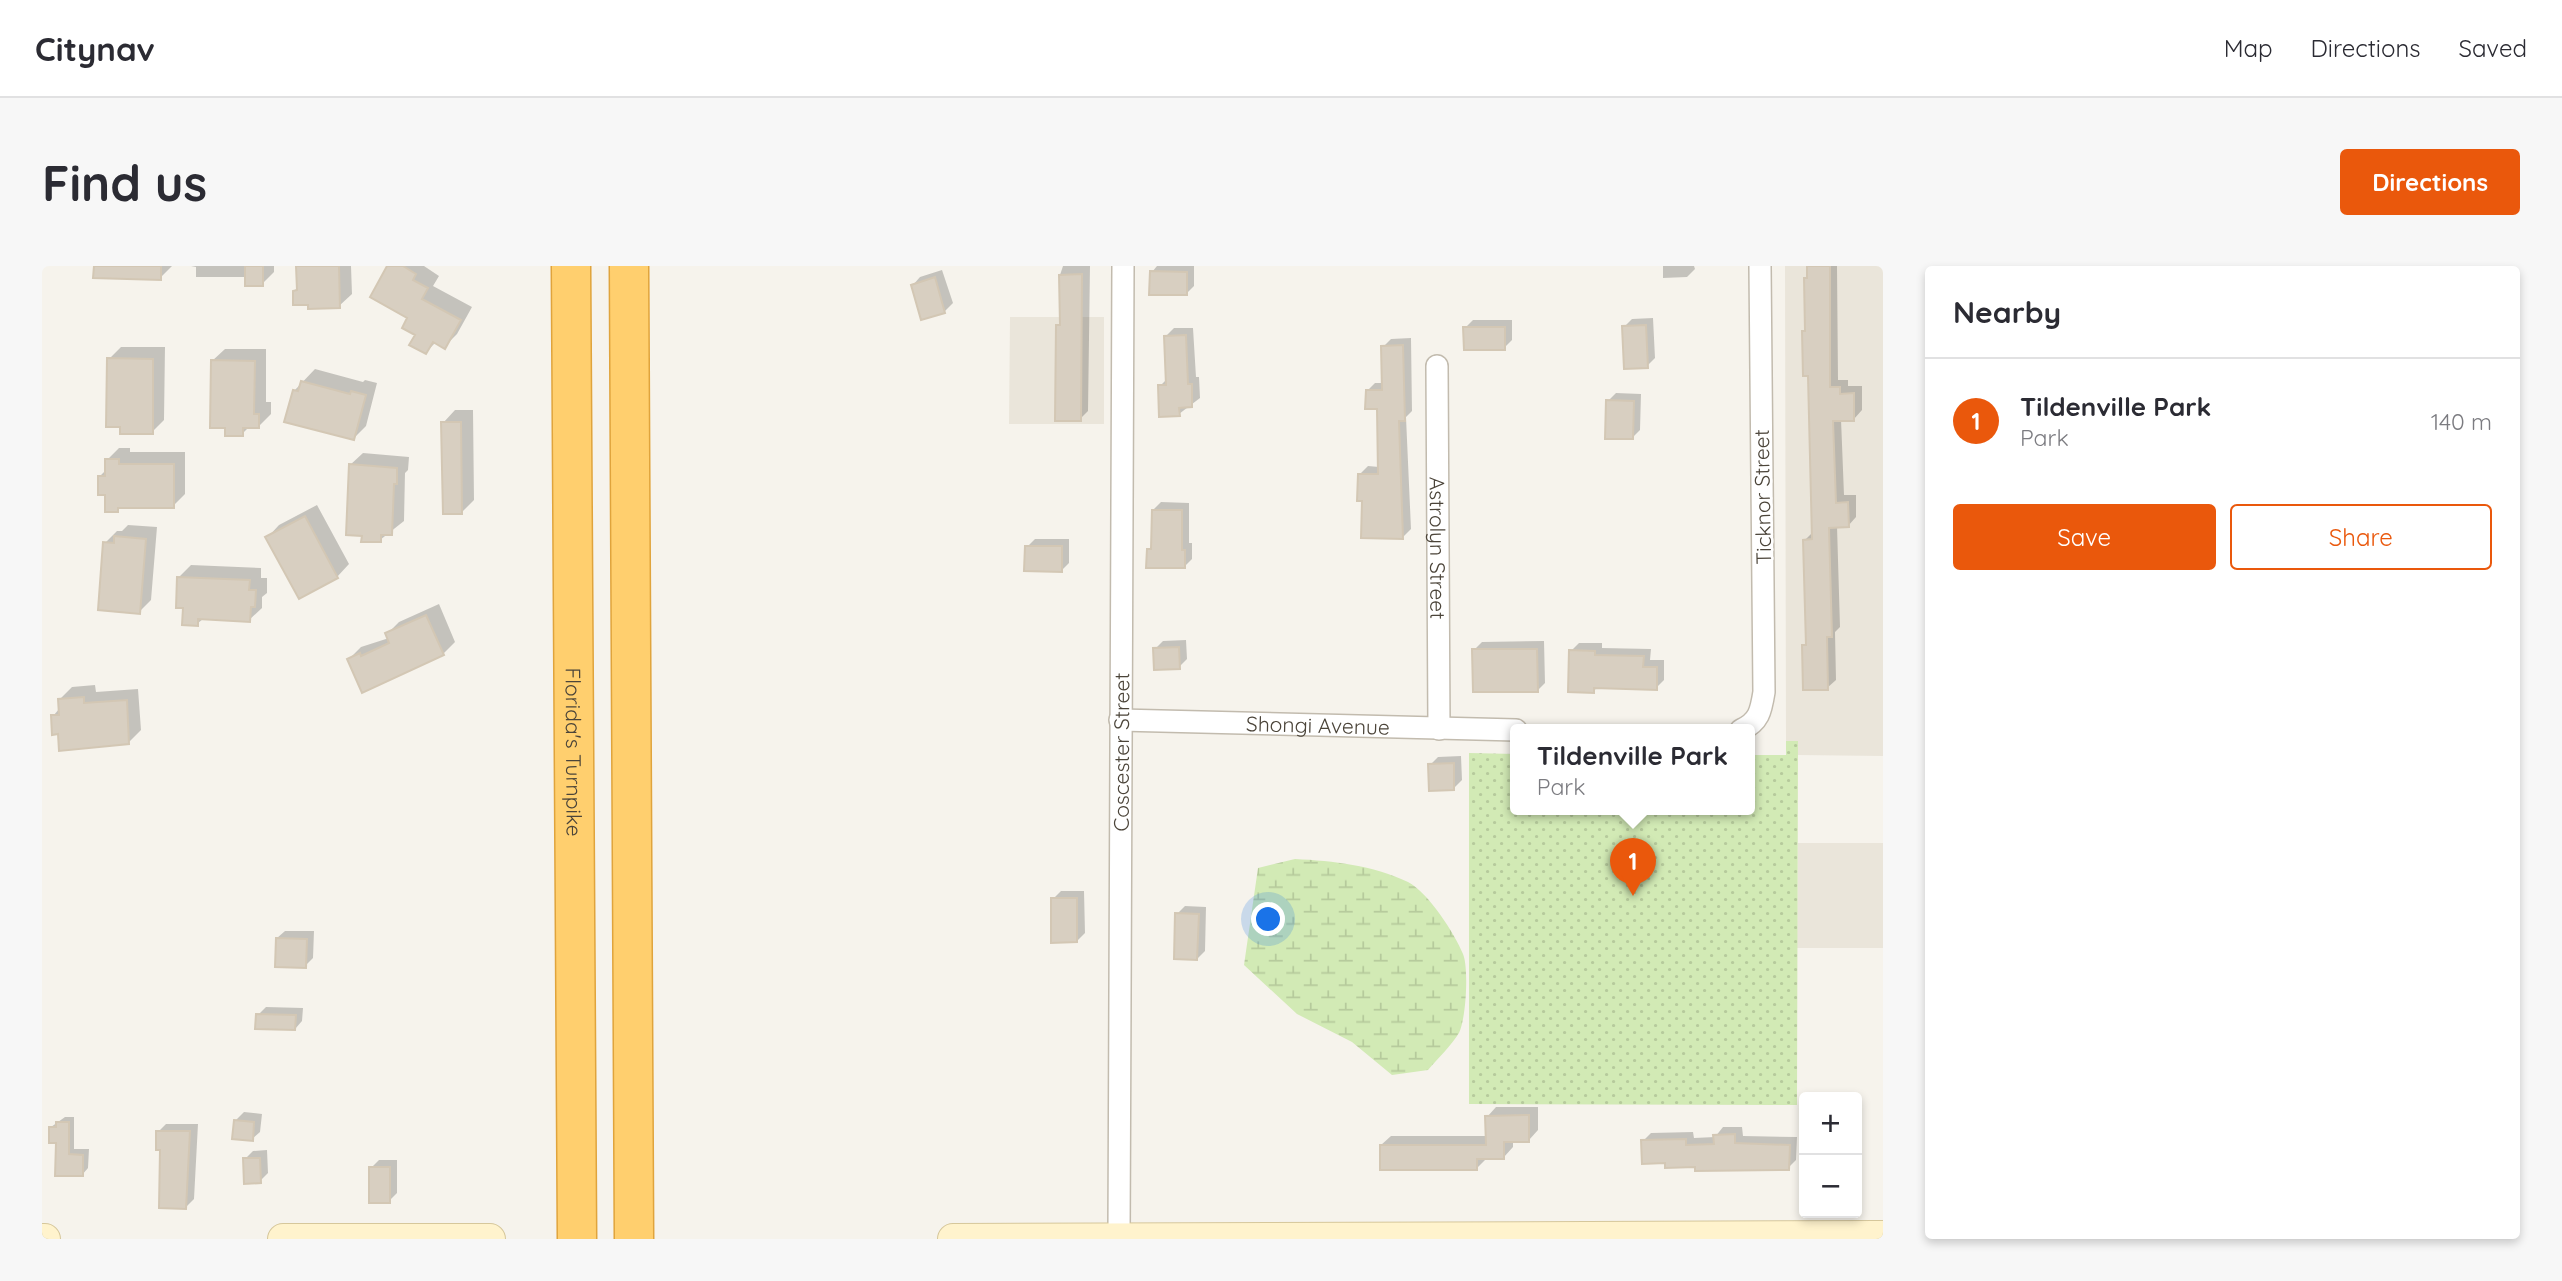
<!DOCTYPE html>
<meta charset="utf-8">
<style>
:root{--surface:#fff;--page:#f7f7f7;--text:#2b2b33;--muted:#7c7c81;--line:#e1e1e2;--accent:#ea580c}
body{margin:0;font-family:Quicksand,sans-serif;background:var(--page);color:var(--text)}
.controls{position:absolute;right:21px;bottom:21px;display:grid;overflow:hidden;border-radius:7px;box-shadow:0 4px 10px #0003}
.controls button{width:63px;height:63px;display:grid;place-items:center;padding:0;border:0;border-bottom:2px solid var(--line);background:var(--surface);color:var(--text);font:35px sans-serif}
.you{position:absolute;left:1227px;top:654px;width:24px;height:24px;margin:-18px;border:5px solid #fff;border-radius:50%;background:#1a73e8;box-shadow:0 0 0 10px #1a73e833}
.badge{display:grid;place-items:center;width:46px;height:46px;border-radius:50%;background:var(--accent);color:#fff;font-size:23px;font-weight:700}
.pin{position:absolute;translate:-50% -58px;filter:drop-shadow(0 2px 4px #0008)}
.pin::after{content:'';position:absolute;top:37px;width:24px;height:21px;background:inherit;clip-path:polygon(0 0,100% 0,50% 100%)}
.popup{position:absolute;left:1468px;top:458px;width:245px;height:91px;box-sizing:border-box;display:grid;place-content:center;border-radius:7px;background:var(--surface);filter:drop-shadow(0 2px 5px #0005);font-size:23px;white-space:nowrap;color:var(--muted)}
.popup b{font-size:26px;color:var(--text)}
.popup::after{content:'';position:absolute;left:50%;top:100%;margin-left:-14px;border:14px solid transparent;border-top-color:var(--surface)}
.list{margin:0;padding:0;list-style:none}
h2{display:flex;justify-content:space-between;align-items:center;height:91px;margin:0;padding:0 28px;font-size:30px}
h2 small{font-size:23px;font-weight:400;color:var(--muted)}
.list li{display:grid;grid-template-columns:46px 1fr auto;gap:21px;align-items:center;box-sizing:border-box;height:126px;padding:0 28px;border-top:2px solid var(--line)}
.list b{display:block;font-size:26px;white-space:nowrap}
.list p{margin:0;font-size:23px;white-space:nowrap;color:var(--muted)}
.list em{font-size:23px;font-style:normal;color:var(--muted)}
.actions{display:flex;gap:14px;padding:21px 28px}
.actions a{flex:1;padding:16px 0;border:2px solid var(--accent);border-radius:7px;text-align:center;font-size:24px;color:var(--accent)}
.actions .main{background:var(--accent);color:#fff}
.map{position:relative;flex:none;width:1841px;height:973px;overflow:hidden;border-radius:7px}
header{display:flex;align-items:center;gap:42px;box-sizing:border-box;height:98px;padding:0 35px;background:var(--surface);border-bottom:2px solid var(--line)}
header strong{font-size:33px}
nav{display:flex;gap:38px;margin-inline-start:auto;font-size:24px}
.intro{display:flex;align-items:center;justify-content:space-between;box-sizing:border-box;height:168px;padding:0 42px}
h1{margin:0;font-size:49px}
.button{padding:18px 32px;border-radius:7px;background:var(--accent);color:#fff;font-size:24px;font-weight:700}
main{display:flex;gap:42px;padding:0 42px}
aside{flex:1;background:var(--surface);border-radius:7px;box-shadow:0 4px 10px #0003}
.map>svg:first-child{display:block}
.residential{fill:#eae5da}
.grass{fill:url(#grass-dots)}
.wetland{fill:url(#wetland-marsh)}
.shadow{fill:#0003}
.building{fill:#d8cfc1;stroke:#d3c7b4;stroke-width:2}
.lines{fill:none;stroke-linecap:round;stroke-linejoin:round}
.street-casing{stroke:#c2bbae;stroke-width:24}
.secondary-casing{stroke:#d6c79b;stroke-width:32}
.highway-casing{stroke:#e0a43c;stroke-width:41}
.street{stroke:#fff;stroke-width:21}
.secondary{stroke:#fff3cd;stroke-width:30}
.highway{stroke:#ffcf6e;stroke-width:38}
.labels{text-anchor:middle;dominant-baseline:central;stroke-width:5;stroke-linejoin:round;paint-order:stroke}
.street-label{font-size:21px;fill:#4b4439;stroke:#fff}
</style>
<header>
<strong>Citynav</strong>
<nav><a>Map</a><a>Directions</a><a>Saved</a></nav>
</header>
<div class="intro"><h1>Find us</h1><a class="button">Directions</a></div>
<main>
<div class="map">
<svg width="1841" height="973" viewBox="0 0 1841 973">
<defs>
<pattern id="grass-dots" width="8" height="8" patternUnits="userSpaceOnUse" patternTransform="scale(1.75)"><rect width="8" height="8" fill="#d2eab5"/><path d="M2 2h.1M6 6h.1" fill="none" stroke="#b6ca9c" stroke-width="1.8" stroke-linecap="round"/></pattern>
<pattern id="wetland-marsh" width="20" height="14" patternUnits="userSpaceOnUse" patternTransform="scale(1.75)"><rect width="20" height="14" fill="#d2eab5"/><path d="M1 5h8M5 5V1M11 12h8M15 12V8" fill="none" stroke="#b6ca9c"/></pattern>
</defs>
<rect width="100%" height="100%" fill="#f6f3ec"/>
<path class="residential" d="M 1743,0 L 1841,0 L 1841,490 L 1756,489 L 1756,475 L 1744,475 Z
M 968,51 L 1062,51 L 1062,158 L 967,158 Z
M 1756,577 L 1841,577 L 1841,682 L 1755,682 Z"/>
<path class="grass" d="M 1744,475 L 1756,475 L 1755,839 L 1427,838 L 1427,487 L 1474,488 L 1474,544 L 1708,544 L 1708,489 L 1744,489 Z"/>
<path class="wetland" d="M 1253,593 C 1292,595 1330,599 1366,616 C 1386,626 1413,668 1421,688 C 1427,702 1424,753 1417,767 C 1409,780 1396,792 1386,804 L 1350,809 L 1310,776 L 1255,748 L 1202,699 L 1216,602 Z"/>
<path class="shadow" d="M 51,0 L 130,0 L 118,12 L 51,11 Z
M 149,0 L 232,0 L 232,6 L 220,18 L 205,11 L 154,11 L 154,1 Z
M 256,0 L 309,0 L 310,28 L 297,40 L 268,37 L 252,25 L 257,21 Z
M 347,0 L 382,0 L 397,10 L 391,20 L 430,41 L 415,68 L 402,81 L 394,76 L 384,86 Z
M 1021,0 L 1048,0 L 1046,145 L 1038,153 L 1016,60 L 1020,57 L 1018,9 Z
M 1115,0 L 1152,0 L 1152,20 L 1144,28 L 1110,6 Z
M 1621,0 L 1652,0 L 1653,3 L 1645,11 L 1621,12 Z
M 1766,0 L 1795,0 L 1796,114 L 1806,114 L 1806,120 L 1820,120 L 1820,144 L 1812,153 L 1799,153 L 1802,229 L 1814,229 L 1814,251 L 1806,260 L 1795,260 L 1798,361 L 1793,366 L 1794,414 L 1785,422 L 1762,380 L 1766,376 L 1763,274 L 1771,266 L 1768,108 L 1762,66 L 1764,63 L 1764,13 L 1767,10 Z
M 900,4 L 911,37 L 903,45 L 880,52 L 871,19 L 878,11 Z
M 1611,52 L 1613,92 L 1605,100 L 1582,61 L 1590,53 Z
M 1431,54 L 1470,54 L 1470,74 L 1462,82 L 1423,62 Z
M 1132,62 L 1151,62 L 1154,111 L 1157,111 L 1158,132 L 1137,148 L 1118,120 L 1126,112 L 1124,70 Z
M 1369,72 L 1370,145 L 1364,151 L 1369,263 L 1361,271 L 1322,233 L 1318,208 L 1326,200 L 1337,201 L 1336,141 L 1325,125 L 1333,117 L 1342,117 L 1341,81 L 1349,73 Z
M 79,81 L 123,81 L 122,154 L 110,166 L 80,159 L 67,93 Z
M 183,83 L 224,83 L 224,136 L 229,136 L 229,148 L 216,161 L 208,160 L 200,168 L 170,95 Z
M 273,103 L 321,116 L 323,114 L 335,117 L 324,160 L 312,172 L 252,125 Z
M 1574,127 L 1599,128 L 1598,164 L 1590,172 L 1566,135 Z
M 413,144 L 431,144 L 432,234 L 420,246 L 401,157 Z
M 77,182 L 88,182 L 88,186 L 143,186 L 143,228 L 131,240 L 80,240 L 76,244 L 58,210 L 65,203 L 65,194 Z
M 321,187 L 367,191 L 366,204 L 363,207 L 362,255 L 338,274 L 308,199 Z
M 1119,236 L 1147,237 L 1147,277 L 1150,277 L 1150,293 L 1142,301 L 1106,284 L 1111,279 L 1111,244 Z
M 275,239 L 307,298 L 295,311 L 225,272 L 237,259 Z
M 86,259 L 115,261 L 109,334 L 97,346 L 63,277 L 75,265 L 80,265 Z
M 993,273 L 1027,273 L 1027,297 L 1019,305 L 985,281 Z
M 149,299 L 219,302 L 219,312 L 225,312 L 225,327 L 220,331 L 220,342 L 207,354 L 162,352 L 155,358 L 143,340 L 137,311 Z
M 397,338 L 413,376 L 401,388 L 307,393 L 319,381 L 347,372 L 345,368 L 357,356 Z
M 1144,374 L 1145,393 L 1137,401 L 1113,383 L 1121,375 Z
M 1502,375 L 1503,417 L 1495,425 L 1432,384 L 1440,376 Z
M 1537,377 L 1560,377 L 1560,382 L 1609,383 L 1608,394 L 1622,394 L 1622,414 L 1614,422 L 1556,420 L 1552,425 L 1529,385 Z
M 53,419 L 54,426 L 96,423 L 99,464 L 87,476 L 17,466 L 11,450 L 18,442 L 18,433 L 30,421 Z
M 1419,490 L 1420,514 L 1412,522 L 1388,499 L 1396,491 Z
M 1019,625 L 1042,625 L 1043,667 L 1035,675 L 1011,633 Z
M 1143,640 L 1164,641 L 1163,685 L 1155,693 L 1135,648 Z
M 243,665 L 272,665 L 271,692 L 263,700 L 235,672 Z
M 224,741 L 261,742 L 260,755 L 253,763 L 216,749 Z
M 1454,841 L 1496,841 L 1496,864 L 1487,874 L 1471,874 L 1471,881 L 1462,891 L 1444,893 L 1434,903 L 1339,879 L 1349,870 L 1445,870 L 1445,851 Z
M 202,846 L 220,848 L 218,866 L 210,873 L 194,854 Z
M 23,851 L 32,851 L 32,883 L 47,883 L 46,902 L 40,909 L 16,875 L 9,861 Z
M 124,858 L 156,858 L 152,933 L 144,941 L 120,882 L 116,866 Z
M 1681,861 L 1700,861 L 1701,870 L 1755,871 L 1754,894 L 1746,902 L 1655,900 L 1624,895 L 1601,875 L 1609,867 L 1651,866 L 1652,872 L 1673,871 Z
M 225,884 L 226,907 L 218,915 L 203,893 L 211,885 Z
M 337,894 L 355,894 L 355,927 L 347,935 L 329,902 Z"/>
<path class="building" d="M 52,0 L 119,0 L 119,14 L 51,12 Z
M 203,0 L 221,0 L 221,20 L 203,20 Z
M 254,0 L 297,0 L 298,42 L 266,43 L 266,39 L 251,39 L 251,25 L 255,24 Z
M 345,0 L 361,0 L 374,8 L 371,14 L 386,22 L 380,33 L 419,54 L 403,83 L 391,76 L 384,88 L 367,79 L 373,69 L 360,62 L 365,52 L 328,31 Z
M 1765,0 L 1788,0 L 1788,121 L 1798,121 L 1798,128 L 1812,127 L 1812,155 L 1791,155 L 1794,237 L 1806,236 L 1807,261 L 1787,262 L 1790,371 L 1785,371 L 1786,424 L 1761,424 L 1760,379 L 1764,379 L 1761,274 L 1770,273 L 1766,110 L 1761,110 L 1760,65 L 1763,65 L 1762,12 L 1765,12 Z
M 1108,5 L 1145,6 L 1145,29 L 1107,29 Z
M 1040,8 L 1039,155 L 1013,155 L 1014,59 L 1018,59 L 1017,9 Z
M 893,11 L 903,47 L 879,54 L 869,19 Z
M 1604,59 L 1606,102 L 1582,103 L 1580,60 Z
M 1421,61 L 1463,61 L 1463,84 L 1422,84 Z
M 1144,69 L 1146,118 L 1150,118 L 1150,141 L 1137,142 L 1138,150 L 1117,151 L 1116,119 L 1124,119 L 1122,70 Z
M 1361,79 L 1363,155 L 1357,155 L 1361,273 L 1319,272 L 1320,235 L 1315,235 L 1316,208 L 1336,208 L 1335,143 L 1323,143 L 1324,124 L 1340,124 L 1339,80 Z
M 65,92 L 111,93 L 111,168 L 78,168 L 78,161 L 64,161 Z
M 169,94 L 213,95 L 212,148 L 217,148 L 217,162 L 201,162 L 201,170 L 183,170 L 183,162 L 168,162 Z
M 259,115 L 308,128 L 309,125 L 324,129 L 312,174 L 242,156 L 251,124 L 256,125 Z
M 1564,134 L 1592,135 L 1591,173 L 1563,173 Z
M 399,156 L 419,156 L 420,248 L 401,248 Z
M 63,193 L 77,193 L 77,198 L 132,198 L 132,242 L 76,242 L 76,246 L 63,246 L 63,229 L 56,229 L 56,210 L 63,210 Z
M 307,198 L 355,202 L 355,218 L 352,218 L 350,269 L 339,269 L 339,276 L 319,276 L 320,270 L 304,269 Z
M 1110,244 L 1140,244 L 1140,284 L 1143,284 L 1143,302 L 1104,302 L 1105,283 L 1109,283 Z
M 263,250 L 296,312 L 257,333 L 223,271 Z
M 72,270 L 104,273 L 98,348 L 56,344 L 61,276 L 72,277 Z
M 983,280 L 1020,280 L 1020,306 L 982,305 Z
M 135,311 L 208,314 L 207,324 L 214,324 L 213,341 L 209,341 L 208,356 L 156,353 L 156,360 L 140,359 L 141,342 L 134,342 Z
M 384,349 L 402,389 L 320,427 L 305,393 L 318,387 L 319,390 L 347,377 L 343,367 Z
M 1137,381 L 1138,403 L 1112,404 L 1111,382 Z
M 1430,383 L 1495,383 L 1496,426 L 1431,426 Z
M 1527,384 L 1553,385 L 1553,389 L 1602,390 L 1601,401 L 1615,401 L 1615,424 L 1552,422 L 1552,427 L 1526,426 Z
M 42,431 L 42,437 L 85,434 L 87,478 L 17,485 L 16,468 L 10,469 L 9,449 L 17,449 L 16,433 Z
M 1412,497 L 1412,524 L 1387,525 L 1386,498 Z
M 1009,632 L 1035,632 L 1035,676 L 1009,677 Z
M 1133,647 L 1157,648 L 1155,694 L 1132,693 Z
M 234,672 L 265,673 L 264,702 L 233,701 Z
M 214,748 L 254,749 L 253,764 L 213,763 Z
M 1487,849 L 1487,876 L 1462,876 L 1462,893 L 1435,893 L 1435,904 L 1338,904 L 1338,879 L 1444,879 L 1443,850 Z
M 192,854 L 212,856 L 211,875 L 190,873 Z
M 14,856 L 27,856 L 27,888 L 41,889 L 41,910 L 13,910 L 14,877 L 7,877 L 7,861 L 14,861 Z
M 114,865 L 148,865 L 144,943 L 117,942 L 118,884 L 114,884 Z
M 1693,868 L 1693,877 L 1748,879 L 1747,904 L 1653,905 L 1653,901 L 1623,902 L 1623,897 L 1600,898 L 1599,874 L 1644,873 L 1644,879 L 1672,878 L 1671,869 Z
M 201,892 L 218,892 L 219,917 L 202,918 Z
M 327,901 L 348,901 L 348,937 L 327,937 Z"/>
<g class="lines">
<g class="street-casing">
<g id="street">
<path id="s1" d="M 1395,100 L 1397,463"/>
<path id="s2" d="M 1078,454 L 1474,464"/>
<path d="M 1699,464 C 1717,456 1719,445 1722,426 L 1718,0"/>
<path id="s3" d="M 1077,972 L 1081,0"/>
</g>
</g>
<g class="secondary-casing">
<path id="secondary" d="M 0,973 L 3,973
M 241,973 L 448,973
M 911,973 L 1841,970"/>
</g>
<g class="highway-casing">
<g id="highway">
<path id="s4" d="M 529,0 L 535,973"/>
<path d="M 587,0 L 592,973"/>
</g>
</g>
<use href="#street" class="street"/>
<use href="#secondary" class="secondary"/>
<use href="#highway" class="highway"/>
</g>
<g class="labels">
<g class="street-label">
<text transform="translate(1720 231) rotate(-91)">Ticknor Street</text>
<text stroke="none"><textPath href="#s1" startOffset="182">Astrolyn Street</textPath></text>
<text stroke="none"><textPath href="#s2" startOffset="198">Shongi Avenue</textPath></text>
<text stroke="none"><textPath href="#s3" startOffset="486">Coscester Street</textPath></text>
<text stroke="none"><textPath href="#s4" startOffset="486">Florida's Turnpike</textPath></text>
</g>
</g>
</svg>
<div class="controls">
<button>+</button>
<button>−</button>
</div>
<div class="you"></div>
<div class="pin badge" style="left:1591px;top:630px">1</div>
<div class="popup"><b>Tildenville Park</b>Park</div>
</div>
<aside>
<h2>Nearby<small></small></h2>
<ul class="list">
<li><span class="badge">1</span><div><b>Tildenville Park</b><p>Park</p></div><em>140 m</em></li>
</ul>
<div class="actions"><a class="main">Save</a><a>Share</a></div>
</aside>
</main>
